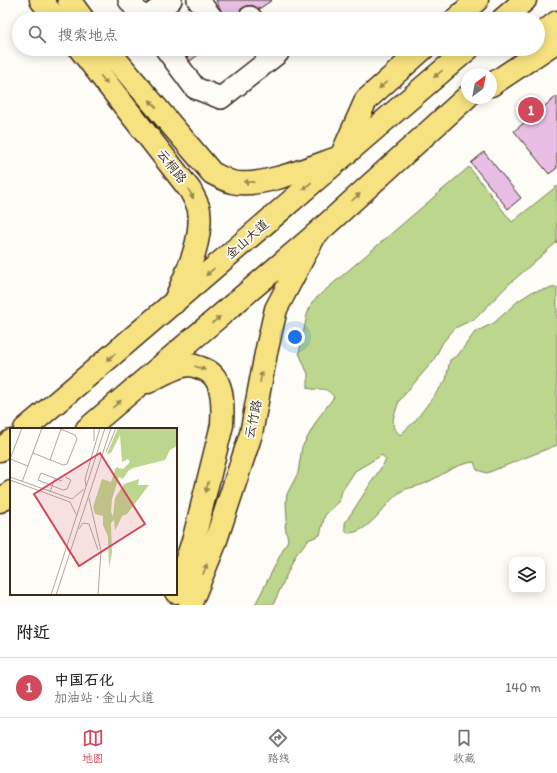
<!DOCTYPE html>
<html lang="zh">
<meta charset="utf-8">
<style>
:root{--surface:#fff;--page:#f2f2f2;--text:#202124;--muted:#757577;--line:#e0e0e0;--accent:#d1495b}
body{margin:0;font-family:Itim,"LXGW WenKai TC",sans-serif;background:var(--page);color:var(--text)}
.controls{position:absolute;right:12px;bottom:12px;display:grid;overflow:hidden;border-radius:8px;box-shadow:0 2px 10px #0003}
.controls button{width:36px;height:36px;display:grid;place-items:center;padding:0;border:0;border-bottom:1px solid var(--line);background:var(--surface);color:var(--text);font:20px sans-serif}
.compass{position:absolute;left:461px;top:68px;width:36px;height:36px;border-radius:50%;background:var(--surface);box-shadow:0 2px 10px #0003;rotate:32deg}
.you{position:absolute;left:295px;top:337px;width:14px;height:14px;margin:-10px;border:3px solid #fff;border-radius:50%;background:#1a73e8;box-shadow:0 0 0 6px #1a73e833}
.badge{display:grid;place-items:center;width:26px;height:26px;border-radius:50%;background:var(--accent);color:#fff;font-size:13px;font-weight:700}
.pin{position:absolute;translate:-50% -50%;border:2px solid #fff;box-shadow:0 1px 4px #0006}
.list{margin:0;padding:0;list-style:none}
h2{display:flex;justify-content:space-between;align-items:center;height:52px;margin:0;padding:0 16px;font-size:17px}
h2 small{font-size:13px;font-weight:400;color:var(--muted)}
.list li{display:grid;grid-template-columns:26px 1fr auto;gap:12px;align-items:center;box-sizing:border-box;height:60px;padding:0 16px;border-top:1px solid var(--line)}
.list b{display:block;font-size:15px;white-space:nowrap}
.list p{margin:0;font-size:13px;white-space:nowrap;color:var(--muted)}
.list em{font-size:13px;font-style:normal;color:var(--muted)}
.icon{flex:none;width:22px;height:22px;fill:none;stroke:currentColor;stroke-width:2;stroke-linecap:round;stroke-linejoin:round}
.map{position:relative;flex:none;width:557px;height:605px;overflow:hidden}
.search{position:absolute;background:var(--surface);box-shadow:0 2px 10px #0003;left:12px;right:12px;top:12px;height:44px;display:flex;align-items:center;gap:10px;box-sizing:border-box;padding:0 14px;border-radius:22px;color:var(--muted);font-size:15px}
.sheet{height:112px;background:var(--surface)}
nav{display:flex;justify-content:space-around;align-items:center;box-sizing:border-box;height:56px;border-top:1px solid var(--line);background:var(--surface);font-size:11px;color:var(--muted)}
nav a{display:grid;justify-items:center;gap:2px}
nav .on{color:var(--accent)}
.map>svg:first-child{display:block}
.green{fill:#bcd68d;stroke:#7c8056}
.building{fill:#e8bee4;stroke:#3b2a1e}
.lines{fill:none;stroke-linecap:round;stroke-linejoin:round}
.minor-casing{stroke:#3b2a1e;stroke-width:24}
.major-casing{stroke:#3b2a1e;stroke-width:25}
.highway-casing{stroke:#3b2a1e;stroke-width:25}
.minor{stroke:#fdfcf7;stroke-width:21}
.major{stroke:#f6e281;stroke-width:22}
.highway{stroke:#f6e281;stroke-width:22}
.oneway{fill:#988650}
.labels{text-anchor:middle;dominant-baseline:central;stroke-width:3.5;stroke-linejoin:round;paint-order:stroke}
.street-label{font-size:13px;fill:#3b2a1e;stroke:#fdfcf7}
.inset-road{fill:none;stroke:#afa8a0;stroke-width:1}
.view{fill:#d1495b;fill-opacity:0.15;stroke:#d1495b;stroke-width:2}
.inset-edge{fill:none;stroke:#3b2a1e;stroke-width:2}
</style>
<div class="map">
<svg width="557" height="605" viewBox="0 0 557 605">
<rect width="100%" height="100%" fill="#fdfcf7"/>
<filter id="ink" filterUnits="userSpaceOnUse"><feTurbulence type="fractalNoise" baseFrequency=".025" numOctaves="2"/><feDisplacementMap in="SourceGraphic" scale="8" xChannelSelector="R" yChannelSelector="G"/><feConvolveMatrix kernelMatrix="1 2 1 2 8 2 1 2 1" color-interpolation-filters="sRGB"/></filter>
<g filter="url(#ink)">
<path class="green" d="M 469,167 L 512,222 L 557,186 L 557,242 L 508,285 L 476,318 L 455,328 L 443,342 L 433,361 L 399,401 L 393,419 L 394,428 L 400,435 L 415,421 L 446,380 L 450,360 L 458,355 L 475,332 L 494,323 L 518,301 L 532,292 L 557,287 L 557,445 L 487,473 L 477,470 L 474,462 C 455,464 443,475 426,483 C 418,487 408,487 400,492 C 384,504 370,533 348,533 L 345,529 L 345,523 L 386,460 L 382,455 L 355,471 L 342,491 L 339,502 L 325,515 L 320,535 L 308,540 L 295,556 L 273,605 L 255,605 L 288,540 L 285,526 L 287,519 L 286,502 L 287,494 L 298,473 L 302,447 L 319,417 L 334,397 C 324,384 321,392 308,388 L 308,374 L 299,353 L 307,315 L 312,302 L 322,293 Z"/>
<path class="building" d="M 216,0 L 272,0 L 259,9 L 253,6 L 247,6 L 241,9 L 238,19 L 225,19 Z
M 181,49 L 206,49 L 190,61 Z
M 557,96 L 557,168 L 549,174 L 514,131 Z
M 484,152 L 521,198 L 508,209 L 471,163 Z"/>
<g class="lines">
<g class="minor-casing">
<path id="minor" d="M 129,0 L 143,19
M 198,0 L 213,19
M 250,17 L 252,19
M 145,19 L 171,0
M 166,49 L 195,88 L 221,98 L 278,53 L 275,49"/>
</g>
<g class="major-casing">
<path id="major" d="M 41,0 L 56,19
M 69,0 L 83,19
M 80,49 L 190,190 C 193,196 198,204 199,210 C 203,242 186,274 174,303
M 107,49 L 212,173 C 218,176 225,180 232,182 C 259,189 314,166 340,157
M 148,382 C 161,375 175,366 189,365 C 193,365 197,367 201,368 C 225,375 223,406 222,425 L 194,538 L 176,592
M 190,605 L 214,546 L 251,434 L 266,353 L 276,309 L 315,235"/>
</g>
<g class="highway-casing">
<path id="highway" d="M 456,19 L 477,0
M 503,19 L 525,0
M 538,37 L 557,22
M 491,85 L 557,41
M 343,152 L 366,100 L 423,49
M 25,429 C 174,304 320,175 468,49
M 87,429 L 315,235 L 467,97
M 0,450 L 11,441
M 0,501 L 11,492"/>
</g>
<use href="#minor" class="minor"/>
<use href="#major" class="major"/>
<use href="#highway" class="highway"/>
</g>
<defs><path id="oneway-solid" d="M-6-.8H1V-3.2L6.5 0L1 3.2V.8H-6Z"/></defs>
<g class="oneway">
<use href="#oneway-solid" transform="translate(438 74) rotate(140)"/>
<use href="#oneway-solid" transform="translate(104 80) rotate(52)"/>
<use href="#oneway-solid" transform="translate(383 85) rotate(138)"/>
<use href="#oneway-solid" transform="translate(153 104) rotate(-130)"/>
<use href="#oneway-solid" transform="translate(249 182) rotate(179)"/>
<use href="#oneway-solid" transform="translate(307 186) rotate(139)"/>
<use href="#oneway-solid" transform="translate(191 194) rotate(64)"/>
<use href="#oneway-solid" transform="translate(356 197) rotate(-42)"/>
<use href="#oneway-solid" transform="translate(210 272) rotate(139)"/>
<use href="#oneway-solid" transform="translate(216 320) rotate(-41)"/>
<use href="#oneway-solid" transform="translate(111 357) rotate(140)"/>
<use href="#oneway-solid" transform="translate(200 368) rotate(20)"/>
<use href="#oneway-solid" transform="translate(261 377) rotate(-80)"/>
<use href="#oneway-solid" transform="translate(117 404) rotate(-40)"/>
<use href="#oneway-solid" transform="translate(207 487) rotate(104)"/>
<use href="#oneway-solid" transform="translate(205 569) rotate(-69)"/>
</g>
</g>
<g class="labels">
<g class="street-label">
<text transform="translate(172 166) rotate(52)">云桐路</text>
<text transform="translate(247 239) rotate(-41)">金山大道</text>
<text transform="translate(253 419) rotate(-78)">云竹路</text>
</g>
</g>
<g transform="translate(10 428)">
<rect width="167" height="167" fill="#fdfcf7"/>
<path d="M 108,0 L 167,0 L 167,18 L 160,22 L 155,32 L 123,40 L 118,43 L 113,51 L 109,49 L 102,71 L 101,84 L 103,88 L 105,70 L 114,56 L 129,51 L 128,57 L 139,57 L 117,86 L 112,88 L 105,103 L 104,92 L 101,95 L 102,125 L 99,139 L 98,109 L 93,97 L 93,88 L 85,86 L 83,79 L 92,51 L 101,54 L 106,39 L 113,41 L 120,34 L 118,31 L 112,34 L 110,7 L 101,25 L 97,26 Z" fill="#bcd68d"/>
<path class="inset-road" d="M 84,13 L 84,0M 96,24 L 106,0M 23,25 L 53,37 L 57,36 L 67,11 L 65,7 L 48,0M 0,31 L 12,0M 0,31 L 18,38M 40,32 L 51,1M 0,49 L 62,71 L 74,61M 0,52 L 60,74 L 67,88M 52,53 L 31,45 L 28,52 L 53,62 L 57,61 L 61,52 L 55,49M 12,54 L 32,0M 76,58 L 75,51 L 90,0M 40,64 L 45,50M 79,70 L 91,123 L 88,167M 69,101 L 73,95 L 79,96 L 88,122M 41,167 L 95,0M 46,167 L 101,0"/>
<path class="view" d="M 90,25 L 135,96 L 69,138 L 24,66 Z"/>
<rect width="167" height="167" class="inset-edge"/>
</g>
</svg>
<div class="controls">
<button><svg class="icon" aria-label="layers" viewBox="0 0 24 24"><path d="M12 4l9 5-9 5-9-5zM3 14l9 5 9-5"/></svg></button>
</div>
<svg class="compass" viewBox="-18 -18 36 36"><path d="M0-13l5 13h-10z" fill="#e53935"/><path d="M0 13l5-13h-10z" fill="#757577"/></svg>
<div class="you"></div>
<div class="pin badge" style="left:531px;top:110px">1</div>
<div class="search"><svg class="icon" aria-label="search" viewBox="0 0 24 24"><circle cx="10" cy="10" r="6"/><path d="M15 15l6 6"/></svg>搜索地点</div>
</div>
<section class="sheet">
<h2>附近<small></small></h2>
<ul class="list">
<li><span class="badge">1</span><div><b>中国石化</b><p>加油站 · 金山大道</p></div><em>140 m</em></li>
</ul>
</section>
<nav>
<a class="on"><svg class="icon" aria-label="map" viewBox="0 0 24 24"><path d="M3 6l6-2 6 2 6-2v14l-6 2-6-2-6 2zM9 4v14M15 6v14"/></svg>地图</a>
<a><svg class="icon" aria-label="directions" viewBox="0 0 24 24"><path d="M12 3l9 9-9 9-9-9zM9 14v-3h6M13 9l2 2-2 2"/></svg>路线</a>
<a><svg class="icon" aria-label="saved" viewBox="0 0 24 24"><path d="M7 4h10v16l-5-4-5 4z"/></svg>收藏</a>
</nav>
